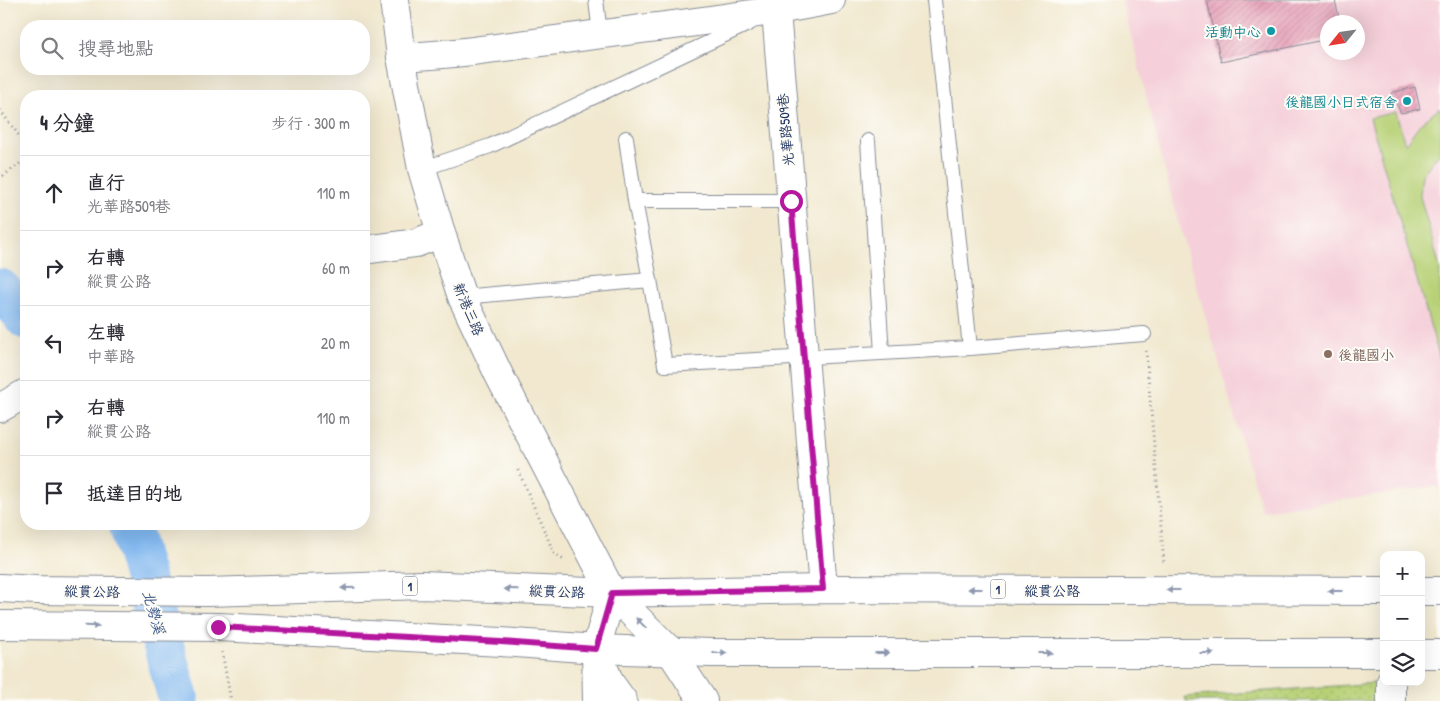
<!DOCTYPE html>
<html lang="zh-TW">
<meta charset="utf-8">
<style>
:root{--surface:#fff;--page:#f2f2f3;--text:#2b2b33;--muted:#7c7c81;--line:#e1e1e2}
body{margin:0;font-family:"Patrick Hand","LXGW WenKai TC",sans-serif;background:var(--page);color:var(--text)}
.controls{position:absolute;right:15px;bottom:15px;display:grid;overflow:hidden;border-radius:10px;box-shadow:0 5px 20px #0002}
.controls button{width:45px;height:45px;display:grid;place-items:center;padding:0;border:0;border-bottom:1px solid var(--line);background:var(--surface);color:var(--text);font:25px sans-serif}
.compass{position:absolute;left:1320px;top:15px;width:45px;height:45px;border-radius:50%;background:var(--surface);box-shadow:0 5px 20px #0002;rotate:240deg}
.stop{position:absolute;width:15px;height:15px;margin:-11px;border:4px solid #b5179e;border-radius:50%;background:#fff}
.stop.end{background:#b5179e;border-color:#fff;box-shadow:0 1px 5px #0008}
.list{margin:0;padding:0;list-style:none}
h2{display:flex;justify-content:space-between;align-items:center;height:65px;margin:0;padding:0 20px;font-size:21px}
h2 small{font-size:16px;font-weight:400;color:var(--muted)}
.list li{display:grid;grid-template-columns:32px 1fr auto;gap:15px;align-items:center;box-sizing:border-box;height:75px;padding:0 20px;border-top:1px solid var(--line)}
.list b{display:block;font-size:19px;white-space:nowrap}
.list p{margin:0;font-size:16px;white-space:nowrap;color:var(--muted)}
.list em{font-size:16px;font-style:normal;color:var(--muted)}
.icon{flex:none;width:28px;height:28px;fill:none;stroke:currentColor;stroke-width:2;stroke-linecap:round;stroke-linejoin:round}
.map{position:relative;flex:none;width:1440px;height:701px;overflow:hidden}
.search{position:absolute;background:var(--surface);box-shadow:0 5px 20px #0002;left:20px;top:20px;width:350px;height:55px;display:flex;align-items:center;gap:12px;box-sizing:border-box;padding:0 18px;border-radius:20px;color:var(--muted);font-size:19px}
.panel{position:absolute;background:var(--surface);box-shadow:0 5px 20px #0002;left:20px;top:90px;width:350px;height:440px;border-radius:20px}
.map>svg:first-child{display:block}
.built{fill:#f5cfd9;fill-rule:evenodd}
.park{fill:url(#park-dots);stroke:#6a806a}
.pitch{fill:#b8d177;stroke:#6a806a}
.lines{fill:none;stroke-linecap:round;stroke-linejoin:round}
.river{stroke:#81b8f0;stroke-width:41}
.building{fill:url(#building-hatch)}
.lane-casing{stroke:#868c96;stroke-width:16}
.street-casing{stroke:#868c96;stroke-width:30}
.secondary-casing{stroke:#868c96;stroke-width:30}
.primary-casing{stroke:#868c96;stroke-width:30}
.path{stroke:#868c96;stroke-width:3;stroke-dasharray:1 4;stroke-linecap:butt}
.lane{stroke:#fff;stroke-width:14}
.street{stroke:#fff;stroke-width:28}
.secondary{stroke:#fff;stroke-width:28}
.primary{stroke:#fff;stroke-width:28}
.oneway{fill:#8d97ae}
.route{stroke:#b5179e;stroke-width:6}
.culture-dot{fill:#0f9aa8;stroke:#fdfcf7;stroke-width:2}
.education-dot{fill:#8d6e63;stroke:#fdfcf7;stroke-width:2}
.labels{text-anchor:middle;dominant-baseline:central;stroke-width:4;stroke-linejoin:round;paint-order:stroke}
.shield{fill:#fdfcf7;stroke:#5f6c8c;stroke-width:1}
.shield-label{font-size:12px;font-weight:bold;fill:#1b2f5e}
.culture-label{font-size:14px;fill:#0d838f;stroke:#fdfcf7;text-anchor:end}
.street-label{font-size:14px;fill:#1b2f5e;stroke:#fdfcf7}
.education-label{font-size:14px;fill:#785e54;stroke:#fdfcf7;text-anchor:start}
.water-label{font-size:15px;font-style:italic;fill:#3a588a;stroke:#fdfcf7}
</style>
<div class="map">
<svg width="1440" height="701" viewBox="0 0 1440 701">
<defs>
<pattern id="park-dots" width="8" height="8" patternUnits="userSpaceOnUse" patternTransform="scale(1.25)"><rect width="8" height="8" fill="#b8d177"/><path d="M2 2h.1M6 6h.1" fill="none" stroke="#9eb469" stroke-width="1.8" stroke-linecap="round"/></pattern>
<pattern id="building-hatch" width="6" height="6" patternUnits="userSpaceOnUse" patternTransform="scale(1.25)"><rect width="6" height="6" fill="#e698b3"/><path d="M-1 1l2-2M0 6l6-6M5 7l2-2" fill="none" stroke="#ba7c95"/></pattern>
</defs>
<rect width="100%" height="100%" fill="#fdfcf7"/>
<filter id="ink" filterUnits="userSpaceOnUse"><feTurbulence type="fractalNoise" baseFrequency=".02" numOctaves="2"/><feDisplacementMap in="SourceGraphic" scale="10" xChannelSelector="R" yChannelSelector="G"/><feConvolveMatrix kernelMatrix="1 2 1 2 8 2 1 2 1" color-interpolation-filters="sRGB"/></filter>
<filter id="wash" filterUnits="userSpaceOnUse"><feTurbulence type="fractalNoise" baseFrequency=".0096" numOctaves="4" result="noise"/><feDisplacementMap in="SourceGraphic" scale="20" xChannelSelector="R" yChannelSelector="G"/><feGaussianBlur stdDeviation="1.12" result="paint"/><feColorMatrix in="noise" values="0 0 0 0 0 0 0 0 0 0 0 0 0 0 0 0 0 1.4 0 .05"/><feComposite in="paint" operator="in"/></filter>
<g filter="url(#wash)">
<rect width="100%" height="100%" fill="#f1e8cf"/>
<path class="built" d="M 1122,0 L 1440,0 L 1440,492 L 1437,486 L 1262,511 L 1178,222 ZM 1328,22 L 1358,22 L 1358,52 L 1328,52 Z"/>
<path class="park" d="M 1376,683 L 1377,701 L 1186,701 L 1185,697 Z"/>
<path class="pitch" d="M 1440,108 L 1440,152 L 1422,175 L 1420,196 L 1440,268 L 1440,359 L 1370,118 L 1396,112 L 1405,144 L 1419,125 Z"/>
<g class="lines">
<path class="river" d="M 0,289 L 26,319
M 129,524 L 179,701"/>
</g>
<g id="blocks">
<path class="building" d="M 1207,0 L 1335,0 L 1340,22 L 1328,22 L 1328,39 L 1221,62 Z
M 1415,87 L 1420,109 L 1401,113 L 1391,93 Z"/>
</g>
</g>
<g filter="url(#ink)">
<use href="#blocks" fill-opacity="0" stroke="#868c96" stroke-width="1"/>
<g class="lines">
<g class="lane-casing">
<path id="lane" d="M 596,0 L 600,34
M 934,0 L 970,348
M 626,138 L 635,201
M 868,141 L 882,353
M 422,169 L 490,146 L 750,23
M 650,280 L 665,365 L 970,348 L 1144,334
M 462,297 L 650,280 L 635,201 L 791,201"/>
</g>
<g class="street-casing">
<path id="street" d="M 773,0 L 776,11 L 823,589
M 401,57 C 466,54 530,43 594,35 C 673,25 752,16 831,0
M 364,250 L 416,243 L 441,233
M 0,408 L 26,393
M 596,649 L 597,701
M 1391,682 L 1391,701"/>
</g>
<g class="secondary-casing">
<path id="secondary" d="M 394,0 L 401,57 L 422,169 L 441,233 L 462,297 L 499,375 L 612,593 L 671,652 L 703,701
M 612,593 L 596,649 L 610,683 L 623,701"/>
</g>
<g class="primary-casing">
<path id="primary" d="M 0,588 L 36,590 L 208,592 L 422,585 L 612,593 L 823,589 L 1384,591
M 1421,591 L 1440,591
M 0,625 L 218,627 L 501,642 L 596,649 L 711,653 L 1384,653
M 1421,654 L 1440,654"/>
</g>
<path class="path" d="M 0,110 L 26,145
M 3,176 L 26,159
M 1146,351 L 1164,564
M 518,470 L 554,553 L 565,561
M 222,652 L 231,701"/>
<use href="#lane" class="lane"/>
<use href="#street" class="street"/>
<use href="#secondary" class="secondary"/>
<use href="#primary" class="primary"/>
</g>
<defs><path id="oneway-solid" d="M-6-.8H1V-3.2L6.5 0L1 3.2V.8H-6Z" transform="scale(1.25)"/></defs>
<g class="oneway">
<use href="#oneway-solid" transform="translate(348 588) rotate(178)"/>
<use href="#oneway-solid" transform="translate(511 589) rotate(-178)"/>
<use href="#oneway-solid" transform="translate(975 589) rotate(-180)"/>
<use href="#oneway-solid" transform="translate(1173 590) rotate(-180)"/>
<use href="#oneway-solid" transform="translate(1335 591) rotate(-180)"/>
<use href="#oneway-solid" transform="translate(641 623) rotate(-135)"/>
<use href="#oneway-solid" transform="translate(92 626) rotate(1)"/>
<use href="#oneway-solid" transform="translate(720 653)"/>
<use href="#oneway-solid" transform="translate(882 653)"/>
<use href="#oneway-solid" transform="translate(1045 653)"/>
<use href="#oneway-solid" transform="translate(1207 653)"/>
</g>
</g>
<g class="lines" filter="url(#ink)">
<path class="route" d="M 218,627 L 501,642 L 596,649 L 612,593 L 823,589 L 791,201"/>
</g>
<g class="culture-dot">
<circle cx="1271" cy="31" r="5"/>
<circle cx="1407" cy="101" r="5"/>
</g>
<circle class="education-dot" cx="1328" cy="354" r="5"/>
<g class="labels">
<g class="shield">
<rect x="402.5" y="576.5" width="15" height="19" rx="4"/>
<rect x="990.5" y="579.5" width="15" height="19" rx="4"/>
</g>
<g class="shield-label">
<text x="410" y="586">1</text>
<text x="998" y="589">1</text>
</g>
<g class="culture-label">
<text x="1261" y="31">活動中心</text>
<text x="1397" y="101">後龍國小日式宿舍</text>
</g>
<g class="street-label">
<text transform="translate(785 130) rotate(-95)">光華路509巷</text>
<text transform="translate(469 309) rotate(67)">新港三路</text>
<text x="1052" y="590">縱貫公路</text>
<text transform="translate(92 591) rotate(1)">縱貫公路</text>
<text transform="translate(557 591) rotate(2)">縱貫公路</text>
</g>
<g class="education-label">
<text x="1338" y="354">後龍國小</text>
</g>
<g class="water-label">
<text transform="translate(154 612) rotate(74)">北勢溪</text>
</g>
</g>
</svg>
<div class="controls">
<button>+</button>
<button>−</button>
<button><svg class="icon" aria-label="layers" viewBox="0 0 24 24"><path d="M12 4l9 5-9 5-9-5zM3 14l9 5 9-5"/></svg></button>
</div>
<svg class="compass" viewBox="-18 -18 36 36"><path d="M0-13l5 13h-10z" fill="#e53935"/><path d="M0 13l5-13h-10z" fill="#7c7c81"/></svg>
<div class="stop" style="left:791px;top:201px"></div>
<div class="stop end" style="left:218px;top:627px"></div>
<div class="search"><svg class="icon" aria-label="search" viewBox="0 0 24 24"><circle cx="10" cy="10" r="6"/><path d="M15 15l6 6"/></svg>搜尋地點</div>
<section class="panel">
<h2>4 分鐘<small>步行 · 300 m</small></h2>
<ul class="list">
<li><svg class="icon" aria-label="ahead" viewBox="0 0 24 24"><path d="M12 20V5M6 11l6-6 6 6"/></svg><div><b>直行</b><p>光華路509巷</p></div><em>110 m</em></li>
<li><svg class="icon" aria-label="right" viewBox="0 0 24 24"><path d="M7 20v-9h11M14 6l5 5-5 5"/></svg><div><b>右轉</b><p>縱貫公路</p></div><em>60 m</em></li>
<li><svg class="icon" aria-label="left" viewBox="0 0 24 24"><path d="M17 20v-9H6M10 6l-5 5 5 5"/></svg><div><b>左轉</b><p>中華路</p></div><em>20 m</em></li>
<li><svg class="icon" aria-label="right" viewBox="0 0 24 24"><path d="M7 20v-9h11M14 6l5 5-5 5"/></svg><div><b>右轉</b><p>縱貫公路</p></div><em>110 m</em></li>
<li><svg class="icon" aria-label="arrive" viewBox="0 0 24 24"><path d="M6 21V4h12l-3 4 3 4H6"/></svg><div><b>抵達目的地</b></div></li>
</ul>
</section>
</div>
